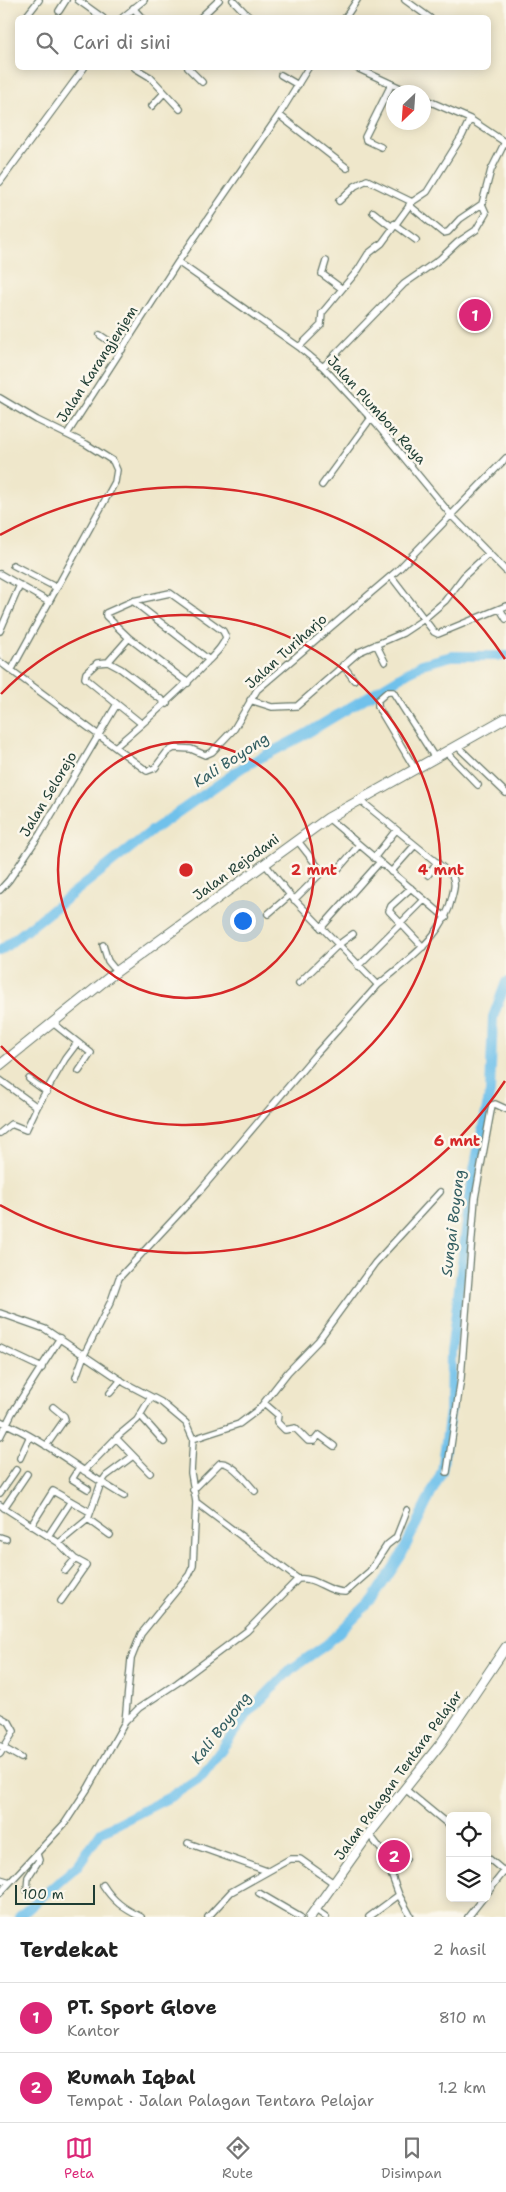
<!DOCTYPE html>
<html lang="id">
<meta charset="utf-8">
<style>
:root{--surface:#fff;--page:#f6f6f6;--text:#222;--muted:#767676;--line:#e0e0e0;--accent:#db2777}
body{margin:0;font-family:"Shantell Sans",sans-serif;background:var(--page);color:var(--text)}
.controls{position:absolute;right:15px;bottom:15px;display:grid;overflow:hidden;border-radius:8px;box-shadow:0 2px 12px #0003}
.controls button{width:45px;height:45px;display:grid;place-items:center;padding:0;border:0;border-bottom:1px solid var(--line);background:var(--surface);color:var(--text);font:25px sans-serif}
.compass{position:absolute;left:386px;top:85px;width:45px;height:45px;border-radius:50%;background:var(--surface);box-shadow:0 2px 12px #0003;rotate:205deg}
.scale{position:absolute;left:15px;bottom:12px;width:80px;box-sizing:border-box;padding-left:5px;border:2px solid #1f3d34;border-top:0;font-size:14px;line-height:18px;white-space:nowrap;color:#1f3d34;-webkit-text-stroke:4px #fbf7ec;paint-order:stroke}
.you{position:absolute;left:242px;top:920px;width:18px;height:18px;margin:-12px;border:4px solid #fff;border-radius:50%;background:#1a73e8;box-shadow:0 0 0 8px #1a73e833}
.badge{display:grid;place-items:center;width:32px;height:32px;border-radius:50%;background:var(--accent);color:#fff;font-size:16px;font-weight:700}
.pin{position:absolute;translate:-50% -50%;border:2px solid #fff;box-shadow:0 1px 5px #0006}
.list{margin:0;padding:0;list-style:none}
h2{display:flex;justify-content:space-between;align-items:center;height:65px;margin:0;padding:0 20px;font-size:21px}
h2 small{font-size:16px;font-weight:400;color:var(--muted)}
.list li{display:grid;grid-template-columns:32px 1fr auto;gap:15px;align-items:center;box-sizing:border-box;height:70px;padding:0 20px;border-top:1px solid var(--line)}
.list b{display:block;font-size:19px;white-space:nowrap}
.list p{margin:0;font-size:16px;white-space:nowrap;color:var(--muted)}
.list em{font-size:16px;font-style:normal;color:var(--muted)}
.icon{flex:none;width:28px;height:28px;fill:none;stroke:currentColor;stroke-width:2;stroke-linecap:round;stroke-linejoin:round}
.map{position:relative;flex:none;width:506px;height:1917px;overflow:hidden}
.search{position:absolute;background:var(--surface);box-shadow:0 2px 12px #0003;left:15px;right:15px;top:15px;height:55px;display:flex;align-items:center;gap:12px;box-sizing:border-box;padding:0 18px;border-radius:8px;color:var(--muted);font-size:19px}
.sheet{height:205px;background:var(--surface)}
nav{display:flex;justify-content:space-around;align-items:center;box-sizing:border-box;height:70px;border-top:1px solid var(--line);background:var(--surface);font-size:14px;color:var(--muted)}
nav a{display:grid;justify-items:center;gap:2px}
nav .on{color:var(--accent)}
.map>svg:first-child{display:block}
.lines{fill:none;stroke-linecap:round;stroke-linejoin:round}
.river{stroke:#6fc1eb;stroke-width:10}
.minor-casing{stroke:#687869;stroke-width:8}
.secondary-casing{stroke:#687869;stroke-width:11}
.primary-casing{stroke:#687869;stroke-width:11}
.minor{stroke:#fff;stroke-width:5.5}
.secondary{stroke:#fff;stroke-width:9}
.primary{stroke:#fff;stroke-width:9}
.ring{fill:none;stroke:#d62828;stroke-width:2.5}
.labels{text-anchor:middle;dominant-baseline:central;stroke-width:5;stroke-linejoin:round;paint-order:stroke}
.street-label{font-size:14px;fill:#1f3d34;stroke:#fbf7ec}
.water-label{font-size:15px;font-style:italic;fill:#335e62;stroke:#fbf7ec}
.centre{fill:#d62828;stroke:#fbf7ec;stroke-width:2.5}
.ring-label{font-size:15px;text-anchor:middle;font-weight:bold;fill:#d62828;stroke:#fbf7ec;stroke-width:5;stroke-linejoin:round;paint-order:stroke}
</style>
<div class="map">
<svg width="506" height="1917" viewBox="0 0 506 1917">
<rect width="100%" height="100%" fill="#fbf7ec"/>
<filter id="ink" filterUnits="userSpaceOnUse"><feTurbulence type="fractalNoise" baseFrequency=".02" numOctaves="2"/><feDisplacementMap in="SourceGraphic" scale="10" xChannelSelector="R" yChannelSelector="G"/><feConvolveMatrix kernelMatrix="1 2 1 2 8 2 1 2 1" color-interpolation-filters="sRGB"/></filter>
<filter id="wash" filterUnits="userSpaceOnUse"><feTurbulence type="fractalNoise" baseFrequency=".0096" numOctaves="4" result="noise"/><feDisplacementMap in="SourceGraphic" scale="20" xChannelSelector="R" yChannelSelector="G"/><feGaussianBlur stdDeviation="1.12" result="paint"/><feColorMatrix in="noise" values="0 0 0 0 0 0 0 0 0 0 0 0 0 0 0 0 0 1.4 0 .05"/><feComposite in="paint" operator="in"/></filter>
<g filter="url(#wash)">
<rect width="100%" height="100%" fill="#efe7cb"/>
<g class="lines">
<path class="river" d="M 0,951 L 153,830 L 243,767 L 304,735 L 422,664 L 452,656 L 506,656
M 19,1917 L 78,1865 L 101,1832 L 170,1797 L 201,1777 L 249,1712 L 290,1670 L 327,1644 L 372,1600 L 401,1556 L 442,1471 L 450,1411 L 451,1353 L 473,1174 L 490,1092 L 493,1017 L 506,982"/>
</g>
</g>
<g filter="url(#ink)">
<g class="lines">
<g class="minor-casing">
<path id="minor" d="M 78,0 L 103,18
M 233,0 L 250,18
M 405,0 L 430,18
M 133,8 L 142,18
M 59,11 L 66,0
M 25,18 L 39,0
M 122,18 L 144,0
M 200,18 L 219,0
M 345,18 L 357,0
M 135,68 L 150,77 L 180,109
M 188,68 L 202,82
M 357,68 L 409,92
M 281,75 L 298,85
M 424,99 L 470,119 L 506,143
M 152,106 L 164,93
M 279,115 L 347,168
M 381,147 L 366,140 L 365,137 L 391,85
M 0,182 L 84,68
M 339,201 L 355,186 L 367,180 L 412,202
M 409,205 L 443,233 L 448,232 L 460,219 L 482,204 L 491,170 L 505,142
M 373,212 L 392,227
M 394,224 L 416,240
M 326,261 L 322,274 L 341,288
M 178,262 L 299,347 L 323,367 L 377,425 L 451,515 L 506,571
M 100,335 L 122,350
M 299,347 L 321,325 L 322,313 L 358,270 L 368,254 L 382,243 L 412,202 L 427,192 L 462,136 L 470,119
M 323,367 L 404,284 L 440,259 L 458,242 L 476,230 L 486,213 L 482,204
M 0,398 L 37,420 L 86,444 L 113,461 L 117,470 L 115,482 L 12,669
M 67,434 L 178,262 L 279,115 L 308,68
M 322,485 L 371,418
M 13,565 L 57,588
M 0,574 L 49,602
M 391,576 L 434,632 L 438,634 L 506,606
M 133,601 L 209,660
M 500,609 L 506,619
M 0,631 L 20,585
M 376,644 L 385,662
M 0,662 L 147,771 L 155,768 L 167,752 L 174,748 L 191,749 L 205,755 L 212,752 L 234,729 L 257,690 L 399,569 L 506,458
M 108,662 L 129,638 L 188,683
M 343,665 L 354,680
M 250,700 L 272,707 L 297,706 L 359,652 L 403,633 L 424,619 L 445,601 L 464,576 L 489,553
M 117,704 L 85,678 L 86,673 L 97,663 L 108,662 L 121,669 L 167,704
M 457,746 L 506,793
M 115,747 C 147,720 178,693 207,662 C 214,655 223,647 226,637 L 223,631 L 170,593 L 133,601 L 106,613 L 106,616 L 129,638
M 446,752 L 478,785
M 415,769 L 378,707 L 378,700 L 387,692 L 393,692 L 435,758
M 328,818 L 446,918
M 374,858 L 396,830
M 264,863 L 290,895 L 378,985 C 407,960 444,937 452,897 C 454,889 456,883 452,875 L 360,800
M 339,868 L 359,845
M 391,872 L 415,845
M 428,875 L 437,862
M 411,888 L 391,906 L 389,911 L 423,947
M 0,890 L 9,880 L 40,834 L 117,704 L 142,724
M 294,900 L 322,872 L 297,840
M 268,914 L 290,895
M 321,928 L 379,863
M 103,945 L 108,961 L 117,972
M 358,966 L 424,900
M 299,983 L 338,945 L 353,934
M 53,1023 L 91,1053 L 79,1071
M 29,1079 L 47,1092
M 0,1080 L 37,1107 L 26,1130 L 11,1124 L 0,1133
M 37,1107 L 65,1059 L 77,1043
M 0,1313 L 45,1329 L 125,1383 L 161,1402 L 186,1423 L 193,1439 L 191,1473 L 196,1502 L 193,1566 L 189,1575 L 141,1634 L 131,1659 L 125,1722
M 0,1348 L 42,1368
M 76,1377 L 84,1355 L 111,1301 L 119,1278 L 198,1193 L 316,1054 L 378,985
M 110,1393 L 121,1380
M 264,1403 L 278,1415 L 277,1422 L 285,1430 L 295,1428 L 308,1441 L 314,1441 L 319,1435 L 334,1446
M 140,1415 L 164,1442
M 0,1421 C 45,1440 82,1472 124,1496
M 0,1437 L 12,1413 L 60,1338
M 116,1438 L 150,1473
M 193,1439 L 239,1424 L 259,1409 L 288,1372 L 318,1341 L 375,1263 L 440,1192
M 46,1446 L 65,1419 L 64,1416 L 53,1407
M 20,1458 L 30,1436
M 79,1468 L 72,1479 L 88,1489
M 84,1471 L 119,1435 L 137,1420 L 151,1397
M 447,1472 L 461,1378 L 475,1198 L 492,1105 L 495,1104 L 506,1109
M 193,1490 L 220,1463 C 232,1461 247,1483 255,1491
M 0,1493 L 16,1470
M 196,1502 L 298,1579
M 0,1505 L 59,1543 L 75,1559 L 86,1565 L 61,1601
M 4,1508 L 27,1474
M 88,1519 L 110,1535
M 31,1526 L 53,1491 L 90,1512
M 48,1536 L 71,1501
M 0,1537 L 6,1539
M 59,1543 L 88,1519 L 101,1483 L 106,1476 L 133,1456
M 65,1571 L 75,1559
M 0,1717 L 9,1722 L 14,1731 L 0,1754
M 0,1746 L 21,1758
M 405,1789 L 450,1826
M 369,1834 L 383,1852 L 399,1895 L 411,1917
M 188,1843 L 267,1871
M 384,1853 L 399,1853 L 406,1859
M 487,1857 L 506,1873
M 0,1879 L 10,1882
M 103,1885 C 113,1901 124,1909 141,1917
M 27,1890 L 28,1877 L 39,1860 L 37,1854
M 0,1893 L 65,1823 L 88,1788 L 125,1722 L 139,1708 L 177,1683 L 247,1631 L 298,1579 C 315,1576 328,1593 346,1592 L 370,1571 L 387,1545 L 396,1538 L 407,1510
M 259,1893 L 300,1917
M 487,1893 L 506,1869
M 316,1910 L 326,1917
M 208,1917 L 231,1892 L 290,1859 L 300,1859 L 335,1884
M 369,1917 L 399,1895
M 468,1917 L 483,1898"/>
</g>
<g class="secondary-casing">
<path id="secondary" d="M 0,1065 L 112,975 L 328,818 L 506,718"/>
</g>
<g class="primary-casing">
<path id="primary" d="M 310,1917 L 369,1834 L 442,1742 L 506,1647"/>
</g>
<use href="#minor" class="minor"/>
<use href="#secondary" class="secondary"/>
<use href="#primary" class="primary"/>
</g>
</g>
<g class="ring">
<circle cx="186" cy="870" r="128"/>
<path d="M1 694A255 255 0 1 1 1 1046"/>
<path d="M505 1081A383 383 0 0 1 0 1205M0 535A383 383 0 0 1 505 659"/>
</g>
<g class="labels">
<g class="street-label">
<text transform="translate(97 364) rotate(-57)">Jalan Karangjenjem</text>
<text transform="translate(377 410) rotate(48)">Jalan Plumbon Raya</text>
<text transform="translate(286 651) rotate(-42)">Jalan Turiharjo</text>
<text transform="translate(48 794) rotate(-59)">Jalan Selorejo</text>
<text transform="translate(236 867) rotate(-36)">Jalan Rejodani</text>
<text transform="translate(398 1775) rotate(-54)">Jalan Palagan Tentara Pelajar</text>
</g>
<g class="water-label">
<text transform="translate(231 760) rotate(-33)">Kali Boyong</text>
<text transform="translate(453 1223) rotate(-83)">Sungai Boyong</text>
<text transform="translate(221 1728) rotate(-52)">Kali Boyong</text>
</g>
</g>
<circle cx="186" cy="870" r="8" class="centre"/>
<g class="ring-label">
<text x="314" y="875">2 mnt</text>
<text x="441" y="875">4 mnt</text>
<text x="457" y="1146">6 mnt</text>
</g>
</svg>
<div class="controls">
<button><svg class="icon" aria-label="locate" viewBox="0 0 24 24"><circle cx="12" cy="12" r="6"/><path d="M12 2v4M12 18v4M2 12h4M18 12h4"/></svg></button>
<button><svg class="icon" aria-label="layers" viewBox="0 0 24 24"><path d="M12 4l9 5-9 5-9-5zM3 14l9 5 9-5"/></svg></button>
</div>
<svg class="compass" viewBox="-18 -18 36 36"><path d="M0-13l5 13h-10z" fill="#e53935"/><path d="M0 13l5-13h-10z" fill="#767676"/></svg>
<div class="scale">100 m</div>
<div class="you"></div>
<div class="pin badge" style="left:475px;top:315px">1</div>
<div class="pin badge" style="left:394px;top:1856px">2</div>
<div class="search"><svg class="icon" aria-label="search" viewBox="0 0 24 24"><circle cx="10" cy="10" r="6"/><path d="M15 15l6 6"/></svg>Cari di sini</div>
</div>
<section class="sheet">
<h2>Terdekat<small>2 hasil</small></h2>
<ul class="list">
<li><span class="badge">1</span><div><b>PT. Sport Glove</b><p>Kantor</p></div><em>810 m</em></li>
<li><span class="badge">2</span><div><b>Rumah Iqbal</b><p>Tempat · Jalan Palagan Tentara Pelajar</p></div><em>1.2 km</em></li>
</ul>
</section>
<nav>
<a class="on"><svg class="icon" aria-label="map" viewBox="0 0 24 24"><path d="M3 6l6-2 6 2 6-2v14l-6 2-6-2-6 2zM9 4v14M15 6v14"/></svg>Peta</a>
<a><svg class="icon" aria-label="directions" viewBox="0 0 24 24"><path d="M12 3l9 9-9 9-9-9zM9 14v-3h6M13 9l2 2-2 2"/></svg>Rute</a>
<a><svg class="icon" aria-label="saved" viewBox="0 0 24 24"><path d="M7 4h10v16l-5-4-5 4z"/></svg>Disimpan</a>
</nav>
